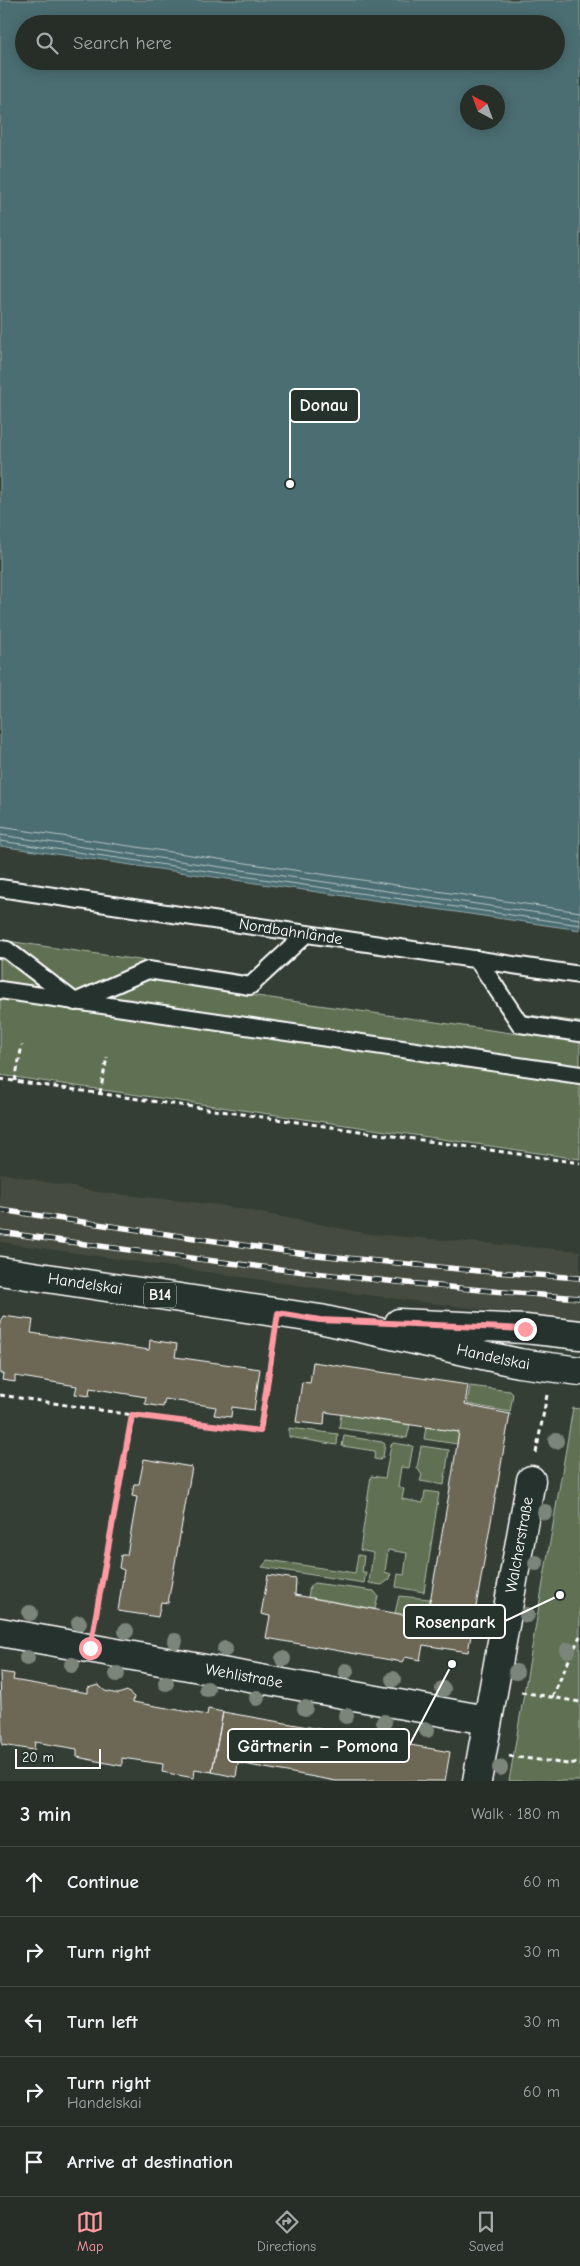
<!DOCTYPE html>
<meta charset="utf-8">
<style>
:root{--surface:#272e28;--page:#2f3630;--text:#f1f3f6;--muted:#a4a8a8;--line:#434a45;--accent:#ff9aa2}
body{margin:0;font-family:"Comic Neue",sans-serif;background:var(--page);color:var(--text)}
.compass{position:absolute;left:460px;top:85px;width:45px;height:45px;border-radius:50%;background:var(--surface);box-shadow:0 2px 12px #0003;rotate:319deg}
.scale{position:absolute;left:15px;bottom:12px;width:86px;box-sizing:border-box;padding-left:5px;border:2px solid #fff;border-top:0;font-size:14px;line-height:18px;white-space:nowrap;color:#fff;-webkit-text-stroke:4px #26332d;paint-order:stroke}
.stop{position:absolute;width:15px;height:15px;margin:-11px;border:4px solid #ff9aa2;border-radius:50%;background:#fff}
.stop.end{background:#ff9aa2;border-color:#fff;box-shadow:0 1px 5px #0008}
.list{margin:0;padding:0;list-style:none}
h2{display:flex;justify-content:space-between;align-items:center;height:65px;margin:0;padding:0 20px;font-size:21px}
h2 small{font-size:16px;font-weight:400;color:var(--muted)}
.list li{display:grid;grid-template-columns:32px 1fr auto;gap:15px;align-items:center;box-sizing:border-box;height:70px;padding:0 20px;border-top:1px solid var(--line)}
.list b{display:block;font-size:19px;white-space:nowrap}
.list p{margin:0;font-size:16px;white-space:nowrap;color:var(--muted)}
.list em{font-size:16px;font-style:normal;color:var(--muted)}
.icon{flex:none;width:28px;height:28px;fill:none;stroke:currentColor;stroke-width:2;stroke-linecap:round;stroke-linejoin:round}
.map{position:relative;flex:none;width:580px;height:1781px;overflow:hidden}
.search{position:absolute;background:var(--surface);box-shadow:0 2px 12px #0003;left:15px;right:15px;top:15px;height:55px;display:flex;align-items:center;gap:12px;box-sizing:border-box;padding:0 18px;border-radius:28px;color:var(--muted);font-size:19px}
.sheet{height:415px;background:var(--surface)}
nav{display:flex;justify-content:space-around;align-items:center;box-sizing:border-box;height:70px;border-top:1px solid var(--line);background:var(--surface);font-size:14px;color:var(--muted)}
nav a{display:grid;justify-items:center;gap:2px}
nav .on{color:var(--accent)}
.map>svg:first-child{display:block}
.built{fill:#454b3f}
.green{fill:#607153;stroke:#b0b8a9}
.water{fill:#4b6e72;stroke:#93a8aa;fill-rule:evenodd}
.lines{fill:none;stroke-linecap:round;stroke-linejoin:round}
.shore{stroke:#b7c5c7;stroke-width:1}
.building{fill:#6c6855;stroke:#fff}
.service-casing{stroke:#fff;stroke-width:20}
.minor-casing{stroke:#fff;stroke-width:31}
.primary-casing{stroke:#fff;stroke-width:31}
.path{stroke:#fff;stroke-width:3;stroke-dasharray:5 4;stroke-linecap:butt}
.service{stroke:#26332d;stroke-width:16}
.minor{stroke:#26332d;stroke-width:28}
.primary{stroke:#26332d;stroke-width:28}
.rail-casing{stroke:#fff;stroke-width:5.5}
.rail{stroke:#26332d;stroke-width:4;stroke-dasharray:11;stroke-linecap:butt}
.tree{fill:#7c857a}
.route{stroke:#ff9aa2;stroke-width:6}
.labels{text-anchor:middle;dominant-baseline:central;stroke-width:4;stroke-linejoin:round;paint-order:stroke}
.shield{fill:#26332d;stroke:#bec2c0;stroke-width:1}
.shield-label{font-size:15px;font-weight:bold;fill:#fff}
.street-label{font-size:16px;fill:#fff;stroke:#26332d}
.leader{fill:none;stroke:#fff;stroke-width:2}
.callout-dot{fill:#fff;stroke:#26332d;stroke-width:2}
.callout{fill:#26332d;stroke:#fff;stroke-width:2}
.callout-label{font-size:18px;text-anchor:middle;font-weight:bold;fill:#fff}
</style>
<div class="map">
<svg width="580" height="1781" viewBox="0 0 580 1781">
<rect width="100%" height="100%" fill="#343e35"/>
<filter id="ink" filterUnits="userSpaceOnUse"><feTurbulence type="fractalNoise" baseFrequency=".02" numOctaves="2"/><feDisplacementMap in="SourceGraphic" scale="10" xChannelSelector="R" yChannelSelector="G"/><feConvolveMatrix kernelMatrix="1 2 1 2 8 2 1 2 1" color-interpolation-filters="sRGB"/></filter>
<g filter="url(#ink)">
<path class="built" d="M 0,1173 L 98,1192 L 219,1205 L 370,1234 L 580,1251 L 580,1319 L 528,1315 L 366,1295 L 0,1242 Z"/>
<path class="green" d="M 0,940 L 251,976 L 250,995 L 518,1034 L 521,1014 L 580,1022 L 580,1159 L 0,1075 Z
M 470,1386 L 510,1391 L 513,1394 L 510,1412 L 467,1404 Z
M 573,1408 L 580,1409 L 580,1781 L 509,1781 Z
M 341,1414 L 410,1425 L 407,1438 L 339,1428 Z
M 426,1427 L 459,1432 L 457,1444 L 424,1439 Z
M 289,1428 L 338,1434 L 337,1445 L 289,1437 Z
M 344,1436 L 382,1442 L 385,1444 L 383,1457 L 380,1460 L 374,1459 L 375,1451 L 342,1446 Z
M 393,1443 L 413,1446 L 409,1468 L 401,1467 L 398,1487 L 404,1489 L 402,1499 L 423,1503 L 425,1491 L 439,1493 L 424,1592 L 396,1587 L 398,1574 L 404,1575 L 407,1553 L 388,1550 L 385,1572 L 391,1574 L 390,1579 L 382,1585 L 369,1583 L 373,1553 L 360,1550 L 371,1476 L 385,1478 L 391,1445 Z
M 421,1446 L 449,1450 L 444,1485 L 420,1481 L 422,1475 L 417,1468 Z
M 358,1555 L 364,1556 L 362,1572 L 366,1572 L 364,1583 L 262,1567 L 268,1560 L 355,1573 Z
M 314,1583 L 374,1591 L 378,1596 L 375,1609 L 308,1597 L 310,1586 Z
M 399,1596 L 430,1599 L 427,1619 L 395,1613 Z"/>
<path class="water" d="M 0,0 L 580,0 L 580,930 L 0,846 ZM 24,24 L 556,24 L 556,61 L 24,61 ZM 468,92 L 498,92 L 498,122 L 468,122 Z"/>
<g class="lines">
<path class="shore" d="M 0,827 L 580,912
M 0,835 L 580,919
M 0,841 L 580,925"/>
</g>
<path class="building" d="M 3,1316 L 33,1320 L 31,1333 L 149,1350 L 150,1340 L 177,1344 L 175,1357 L 260,1369 L 254,1410 L 232,1407 L 231,1417 L 214,1415 L 216,1407 L 165,1399 L 163,1407 L 145,1404 L 146,1397 L 90,1388 L 89,1396 L 75,1394 L 77,1386 L 15,1376 L 15,1382 L 2,1380 L 3,1374 L 0,1374 L 0,1327 Z
M 313,1362 L 468,1385 L 465,1405 L 510,1414 L 468,1652 L 423,1645 L 420,1660 L 405,1657 L 402,1662 L 266,1638 L 270,1616 L 261,1614 L 268,1575 L 296,1579 L 295,1595 L 427,1619 L 450,1488 L 459,1432 L 325,1412 L 324,1425 L 296,1422 L 302,1382 L 310,1383 Z
M 144,1459 L 192,1467 L 168,1603 L 161,1602 L 158,1617 L 118,1611 L 124,1570 L 119,1568 L 121,1555 L 127,1555 L 137,1497 L 132,1496 L 134,1484 L 139,1484 Z
M 0,1672 L 14,1674 L 13,1680 L 88,1693 L 88,1688 L 98,1685 L 105,1691 L 118,1694 L 127,1691 L 134,1697 L 133,1702 L 207,1715 L 208,1709 L 223,1712 L 212,1772 L 195,1769 L 194,1778 L 162,1772 L 163,1764 L 122,1758 L 122,1766 L 77,1757 L 77,1749 L 35,1742 L 34,1750 L 2,1745 Z
M 223,1712 L 450,1752 L 445,1781 L 336,1781 L 238,1763 L 236,1777 L 212,1772 Z"/>
<g class="lines">
<g class="service-casing">
<g id="service">
<path id="s1" d="M 0,888 L 580,975"/>
<path d="M 0,949 L 7,950 L 75,1002 L 148,970 L 250,986 L 306,934"/>
<path d="M 477,959 L 520,1024 L 580,1033"/>
<path d="M 0,990 L 580,1075"/>
</g>
</g>
<g class="minor-casing">
<g id="minor">
<path id="s2" d="M 0,1632 L 487,1720"/>
<path id="s3" d="M 477,1781 L 531,1480"/>
</g>
</g>
<g class="primary-casing">
<g id="primary">
<path id="s4" d="M 0,1271 L 320,1319 L 519,1363 L 580,1371"/>
<path d="M 399,1323 L 525,1329 L 580,1335"/>
</g>
</g>
<path class="path" d="M 0,1079 L 580,1163
M 15,1081 L 22,1045
M 100,1093 L 107,1057
M 0,1395 L 133,1415
M 536,1453 L 547,1395
M 95,1620 L 133,1415 L 261,1431 L 274,1341
M 521,1692 L 580,1702
M 552,1697 L 580,1636
M 509,1756 L 568,1764 L 580,1762"/>
<use href="#service" class="service"/>
<use href="#minor" class="minor"/>
<use href="#primary" class="primary"/>
<g class="rail-casing">
<path id="rail" d="M 0,1210 L 306,1254 L 479,1271 L 580,1278
M 0,1232 C 193,1260 386,1284 580,1298"/>
</g>
<use href="#rail" class="rail"/>
</g>
<g class="tree">
<circle cx="556" cy="1441" r="8"/>
<circle cx="545" cy="1512" r="8"/>
<circle cx="536" cy="1563" r="8"/>
<circle cx="30" cy="1613" r="8"/>
<circle cx="527" cy="1615" r="8"/>
<circle cx="79" cy="1623" r="8"/>
<circle cx="126" cy="1631" r="8"/>
<circle cx="175" cy="1641" r="8"/>
<circle cx="225" cy="1649" r="8"/>
<circle cx="568" cy="1650" r="8"/>
<circle cx="27" cy="1658" r="8"/>
<circle cx="283" cy="1659" r="8"/>
<circle cx="72" cy="1665" r="8"/>
<circle cx="346" cy="1671" r="8"/>
<circle cx="516" cy="1672" r="8"/>
<circle cx="117" cy="1674" r="8"/>
<circle cx="393" cy="1679" r="8"/>
<circle cx="166" cy="1683" r="8"/>
<circle cx="207" cy="1689" r="8"/>
<circle cx="443" cy="1689" r="8"/>
<circle cx="257" cy="1698" r="8"/>
<circle cx="305" cy="1708" r="8"/>
<circle cx="346" cy="1716" r="8"/>
<circle cx="384" cy="1722" r="8"/>
<circle cx="427" cy="1730" r="8"/>
<circle cx="500" cy="1768" r="8"/>
</g>
</g>
<g class="lines" filter="url(#ink)">
<path class="route" d="M 90,1648 L 132,1415 L 260,1431 L 278,1313 L 320,1320 L 525,1329"/>
</g>
<g class="labels">
<rect class="shield" x="144" y="1282.5" width="32" height="25" rx="4"/>
<g class="shield-label">
<text x="160" y="1295">B14</text>
</g>
<g class="street-label">
<text stroke="none"><textPath href="#s1" startOffset="294">Nordbahnlände</textPath></text>
<text stroke="none"><textPath href="#s4" startOffset="86">Handelskai</textPath></text>
<text stroke="none"><textPath href="#s4" startOffset="501">Handelskai</textPath></text>
<text stroke="none"><textPath href="#s3" startOffset="240">Walcherstraße</textPath></text>
<text stroke="none"><textPath href="#s2" startOffset="248">Wehlistraße</textPath></text>
</g>
</g>
<path class="leader" d="M290 484L290 405M560 1595L505 1621M452 1664L409 1746"/>
<g class="callout-dot">
<circle cx="290" cy="484" r="5"/>
<circle cx="560" cy="1595" r="5"/>
<circle cx="452" cy="1664" r="5"/>
</g>
<g class="callout">
<rect x="290" y="389" width="69" height="33" rx="5"/>
<rect x="404" y="1605" width="101" height="33" rx="5"/>
<rect x="228" y="1729" width="181" height="33" rx="5"/>
</g>
<g class="callout-label">
<text x="324" y="411">Donau</text>
<text x="455" y="1628">Rosenpark</text>
<text x="318" y="1752">Gärtnerin – Pomona</text>
</g>
</svg>
<svg class="compass" viewBox="-18 -18 36 36"><path d="M0-13l5 13h-10z" fill="#e53935"/><path d="M0 13l5-13h-10z" fill="#a4a8a8"/></svg>
<div class="scale">20 m</div>
<div class="stop" style="left:90px;top:1648px"></div>
<div class="stop end" style="left:525px;top:1329px"></div>
<div class="search"><svg class="icon" aria-label="search" viewBox="0 0 24 24"><circle cx="10" cy="10" r="6"/><path d="M15 15l6 6"/></svg>Search here</div>
</div>
<section class="sheet">
<h2>3 min<small>Walk · 180 m</small></h2>
<ul class="list">
<li><svg class="icon" aria-label="ahead" viewBox="0 0 24 24"><path d="M12 20V5M6 11l6-6 6 6"/></svg><div><b>Continue</b></div><em>60 m</em></li>
<li><svg class="icon" aria-label="right" viewBox="0 0 24 24"><path d="M7 20v-9h11M14 6l5 5-5 5"/></svg><div><b>Turn right</b></div><em>30 m</em></li>
<li><svg class="icon" aria-label="left" viewBox="0 0 24 24"><path d="M17 20v-9H6M10 6l-5 5 5 5"/></svg><div><b>Turn left</b></div><em>30 m</em></li>
<li><svg class="icon" aria-label="right" viewBox="0 0 24 24"><path d="M7 20v-9h11M14 6l5 5-5 5"/></svg><div><b>Turn right</b><p>Handelskai</p></div><em>60 m</em></li>
<li><svg class="icon" aria-label="arrive" viewBox="0 0 24 24"><path d="M6 21V4h12l-3 4 3 4H6"/></svg><div><b>Arrive at destination</b></div></li>
</ul>
</section>
<nav>
<a class="on"><svg class="icon" aria-label="map" viewBox="0 0 24 24"><path d="M3 6l6-2 6 2 6-2v14l-6 2-6-2-6 2zM9 4v14M15 6v14"/></svg>Map</a>
<a><svg class="icon" aria-label="directions" viewBox="0 0 24 24"><path d="M12 3l9 9-9 9-9-9zM9 14v-3h6M13 9l2 2-2 2"/></svg>Directions</a>
<a><svg class="icon" aria-label="saved" viewBox="0 0 24 24"><path d="M7 4h10v16l-5-4-5 4z"/></svg>Saved</a>
</nav>
